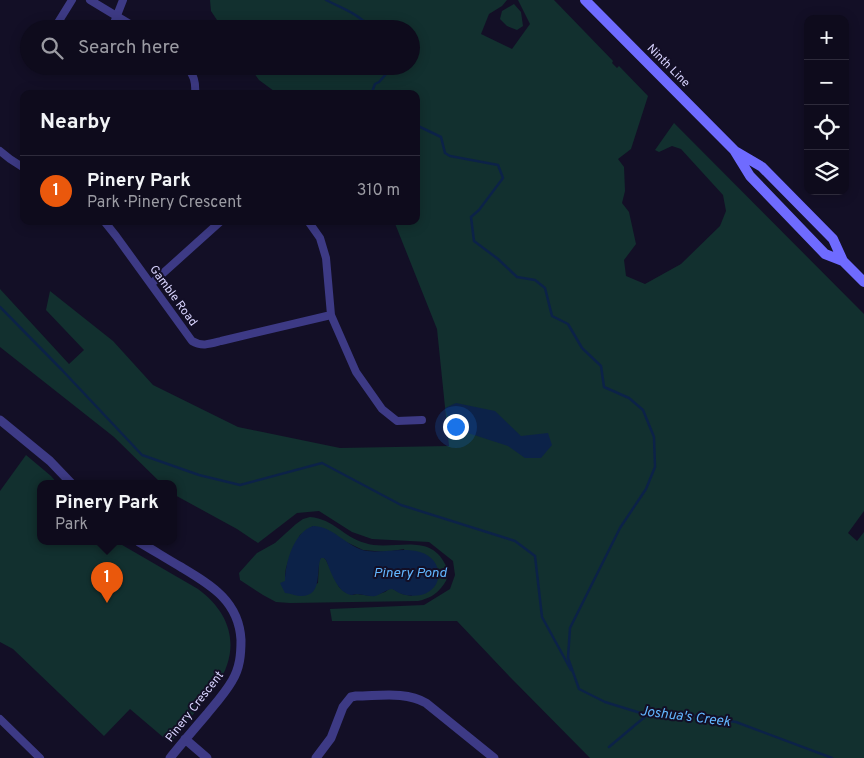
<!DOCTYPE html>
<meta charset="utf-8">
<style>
:root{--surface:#0e0b1c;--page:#1c1929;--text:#f1f3f6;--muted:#9b9ba3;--line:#2e2b3b;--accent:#ea580c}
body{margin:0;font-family:Overpass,sans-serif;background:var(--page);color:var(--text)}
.controls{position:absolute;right:15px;top:15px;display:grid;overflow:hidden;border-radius:10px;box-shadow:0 2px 12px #0003}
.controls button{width:45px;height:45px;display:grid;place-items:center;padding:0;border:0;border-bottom:1px solid var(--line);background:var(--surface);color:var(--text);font:25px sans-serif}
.you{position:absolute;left:455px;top:426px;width:18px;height:18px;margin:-12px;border:4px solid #fff;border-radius:50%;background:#1a73e8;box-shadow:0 0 0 8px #1a73e833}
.badge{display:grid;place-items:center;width:32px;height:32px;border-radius:50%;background:var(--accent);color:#fff;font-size:16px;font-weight:700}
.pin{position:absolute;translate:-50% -41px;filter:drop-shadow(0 1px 2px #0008)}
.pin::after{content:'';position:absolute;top:26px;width:18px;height:15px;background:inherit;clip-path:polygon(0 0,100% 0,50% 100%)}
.popup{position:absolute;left:37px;top:480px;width:140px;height:65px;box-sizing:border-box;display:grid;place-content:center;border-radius:10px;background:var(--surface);filter:drop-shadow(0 1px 4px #0005);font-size:16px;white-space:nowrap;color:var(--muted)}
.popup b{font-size:19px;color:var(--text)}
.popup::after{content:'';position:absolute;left:50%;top:100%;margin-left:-10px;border:10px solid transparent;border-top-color:var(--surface)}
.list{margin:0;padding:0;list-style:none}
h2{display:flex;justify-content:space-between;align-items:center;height:65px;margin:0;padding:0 20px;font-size:21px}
h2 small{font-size:16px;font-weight:400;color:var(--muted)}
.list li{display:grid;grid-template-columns:32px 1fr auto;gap:15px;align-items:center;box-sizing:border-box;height:70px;padding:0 20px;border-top:1px solid var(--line)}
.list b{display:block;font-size:19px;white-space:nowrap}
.list p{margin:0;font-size:16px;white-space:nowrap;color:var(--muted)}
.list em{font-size:16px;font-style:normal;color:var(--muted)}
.icon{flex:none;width:28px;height:28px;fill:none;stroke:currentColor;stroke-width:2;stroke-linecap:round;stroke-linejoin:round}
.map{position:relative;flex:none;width:864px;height:758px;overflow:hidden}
.search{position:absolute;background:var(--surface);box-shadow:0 2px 12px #0003;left:20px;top:20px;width:400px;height:55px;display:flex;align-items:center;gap:12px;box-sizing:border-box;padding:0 18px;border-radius:28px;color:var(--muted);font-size:19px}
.panel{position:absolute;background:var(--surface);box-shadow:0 2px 12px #0003;left:20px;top:90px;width:400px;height:135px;border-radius:10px}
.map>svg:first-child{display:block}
.green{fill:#12302f;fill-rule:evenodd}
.water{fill:#0c2248}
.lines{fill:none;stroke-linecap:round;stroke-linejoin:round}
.stream{stroke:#0c2248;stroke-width:2.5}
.minor{stroke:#3d3a85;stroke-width:8}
.tertiary{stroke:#3d3a85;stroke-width:9}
.secondary{stroke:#6f6bff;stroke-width:10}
.labels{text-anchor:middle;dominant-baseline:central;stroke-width:4;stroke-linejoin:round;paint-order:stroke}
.street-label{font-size:12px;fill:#d9d4ff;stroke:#130f26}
.water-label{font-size:14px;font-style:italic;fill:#62b6ff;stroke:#130f26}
</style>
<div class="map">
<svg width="864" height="758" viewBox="0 0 864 758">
<rect width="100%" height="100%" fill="#130f26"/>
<path class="green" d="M 210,0 L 507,0 L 502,6 L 489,14 L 481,34 L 512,49 L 530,24 L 518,0 L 554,0 L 613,61 L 612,63 L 617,68 L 619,66 L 648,96 L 631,149 L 618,159 L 624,167 L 625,191 L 622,203 L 629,212 L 636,244 L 624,260 L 626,276 L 645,284 L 681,264 L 720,226 L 726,211 L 723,195 L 681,149 L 672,146 L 659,152 L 655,150 L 674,123 L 864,314 L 864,511 L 848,533 L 857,541 L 864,532 L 864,758 L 590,758 L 510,677 L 457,621 L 332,621 L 330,609 L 424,605 L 450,589 L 455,575 L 453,561 L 429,542 L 372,539 L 352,532 L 319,511 L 297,513 L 258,543 L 237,529 L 173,494 L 173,484 L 162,484 L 114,437 L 0,347 L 0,289 L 69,364 L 84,350 L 46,310 L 50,291 L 113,341 L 153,385 L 238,427 L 340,448 L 449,446 L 437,329 L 394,221 L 416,221 L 416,94 L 278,94 L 259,80 L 249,66 L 411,66 L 411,29 L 223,29 L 211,11 Z
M 514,4 L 521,12 L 523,26 L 517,30 L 507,26 L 500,19 L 502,11 Z
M 26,455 L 51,476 L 58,484 L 41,484 L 41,542 L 117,542 L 198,589 C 232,614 241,649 217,685 L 170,743 L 130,709 L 104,736 L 13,649 L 0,642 L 0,491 Z
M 310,517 C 334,519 343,537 365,543 C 391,552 429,531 445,564 C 450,573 448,580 441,588 C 435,595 428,599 418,601 L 290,603 L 276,602 L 263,595 L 240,580 L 239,573 L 257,553 L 275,543 L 296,524 L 303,519 ZM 313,526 L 363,550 L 386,552 L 404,549 L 412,596 L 402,594 L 393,589 L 389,589 L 385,592 L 372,596 L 357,594 L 352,595 L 345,592 L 339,587 L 326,560 L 324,558 L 321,558 L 319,560 L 318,583 L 296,595 L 287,592 L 285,575 L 286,568 L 290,556 L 300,535 Z"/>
<path class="water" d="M 456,403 L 495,411 L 521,436 L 548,433 L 552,445 L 541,458 L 525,458 L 508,446 L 468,433 L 447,415 L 445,408 Z
M 313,526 C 334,526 347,548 367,551 C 385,553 403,547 420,552 C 444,559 445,589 421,595 C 415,596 407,596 402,594 C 398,593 395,590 392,589 C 387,589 380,595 375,596 C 368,597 362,594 356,594 C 354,594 353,595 352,595 C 337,593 331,572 326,560 L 324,558 L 321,558 C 315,570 324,597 300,596 C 295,596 290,593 285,593 L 280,583 L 285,581 C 285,563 294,532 313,526 Z"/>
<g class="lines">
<path class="stream" d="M 326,0 C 341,8 360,14 371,29
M 373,94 L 372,92 L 375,84 L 379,82 L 387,73 L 386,66
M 416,125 L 441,137 L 445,153 L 450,156 L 498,165 L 503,178 L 479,210 L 471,217 L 474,241 L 498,259 L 517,277 L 535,280 L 545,288 L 552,316 L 568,324 L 582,348 L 601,366 L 604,387 L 629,398 L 643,410 L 654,437 L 655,467 L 646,489 L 620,528 L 570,628 L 568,658 L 579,689 L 605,702 L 647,715 L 681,714 L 736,722 L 832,758
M 0,307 L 62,370 L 142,455 L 199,475 L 240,485 L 322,463 L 401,505 L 515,541 L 535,556 L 542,617 L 571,670
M 609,747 L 647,715"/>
<path class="minor" d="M 90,0 L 138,29
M 54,29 L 72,0
M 108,29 L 114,23 L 123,0
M 186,66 C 194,75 196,82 195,94
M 0,151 L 10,159 L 24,168
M 104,221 L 116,236 L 192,341 C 202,347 210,344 221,341 L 331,315
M 308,221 L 320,238 L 326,258 L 331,315 L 356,372 L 382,409 L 397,421 L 422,420
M 151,284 L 221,221
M 0,719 L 40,758"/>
<path class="tertiary" d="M 0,420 L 50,461 L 72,484
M 139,542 C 153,550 167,559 181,567 C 211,585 239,601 241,640 C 241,654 240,668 232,681 C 225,693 216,703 207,714 C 195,728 182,743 170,758
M 185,739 L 207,758
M 316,758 L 331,738 L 343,707 L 351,697 L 356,696 C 379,696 406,691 426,703 L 494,758"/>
<path class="secondary" d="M 585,0 L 734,150 L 750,176 L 825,254 L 843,261
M 735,151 L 762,167 L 833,239 L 843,261 L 864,282"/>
</g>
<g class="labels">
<g class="street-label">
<text transform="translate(668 66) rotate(45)">Ninth Line</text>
<text transform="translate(173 296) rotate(54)">Gamble Road</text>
<text transform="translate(195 707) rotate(-52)">Pinery Crescent</text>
</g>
<g class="water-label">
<text x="410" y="573">Pinery Pond</text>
<text transform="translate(685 717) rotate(7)">Joshua's Creek</text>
</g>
</g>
</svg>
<div class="controls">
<button>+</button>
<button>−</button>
<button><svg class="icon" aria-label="locate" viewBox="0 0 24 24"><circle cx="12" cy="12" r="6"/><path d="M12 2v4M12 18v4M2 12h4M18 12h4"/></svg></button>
<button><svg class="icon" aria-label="layers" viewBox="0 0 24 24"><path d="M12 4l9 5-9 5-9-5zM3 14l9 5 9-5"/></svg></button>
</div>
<div class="you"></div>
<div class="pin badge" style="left:107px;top:603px">1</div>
<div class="popup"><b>Pinery Park</b>Park</div>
<div class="search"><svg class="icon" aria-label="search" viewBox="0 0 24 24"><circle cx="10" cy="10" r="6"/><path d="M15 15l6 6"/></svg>Search here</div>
<section class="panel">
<h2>Nearby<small></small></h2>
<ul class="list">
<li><span class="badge">1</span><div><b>Pinery Park</b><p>Park · Pinery Crescent</p></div><em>310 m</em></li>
</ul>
</section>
</div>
